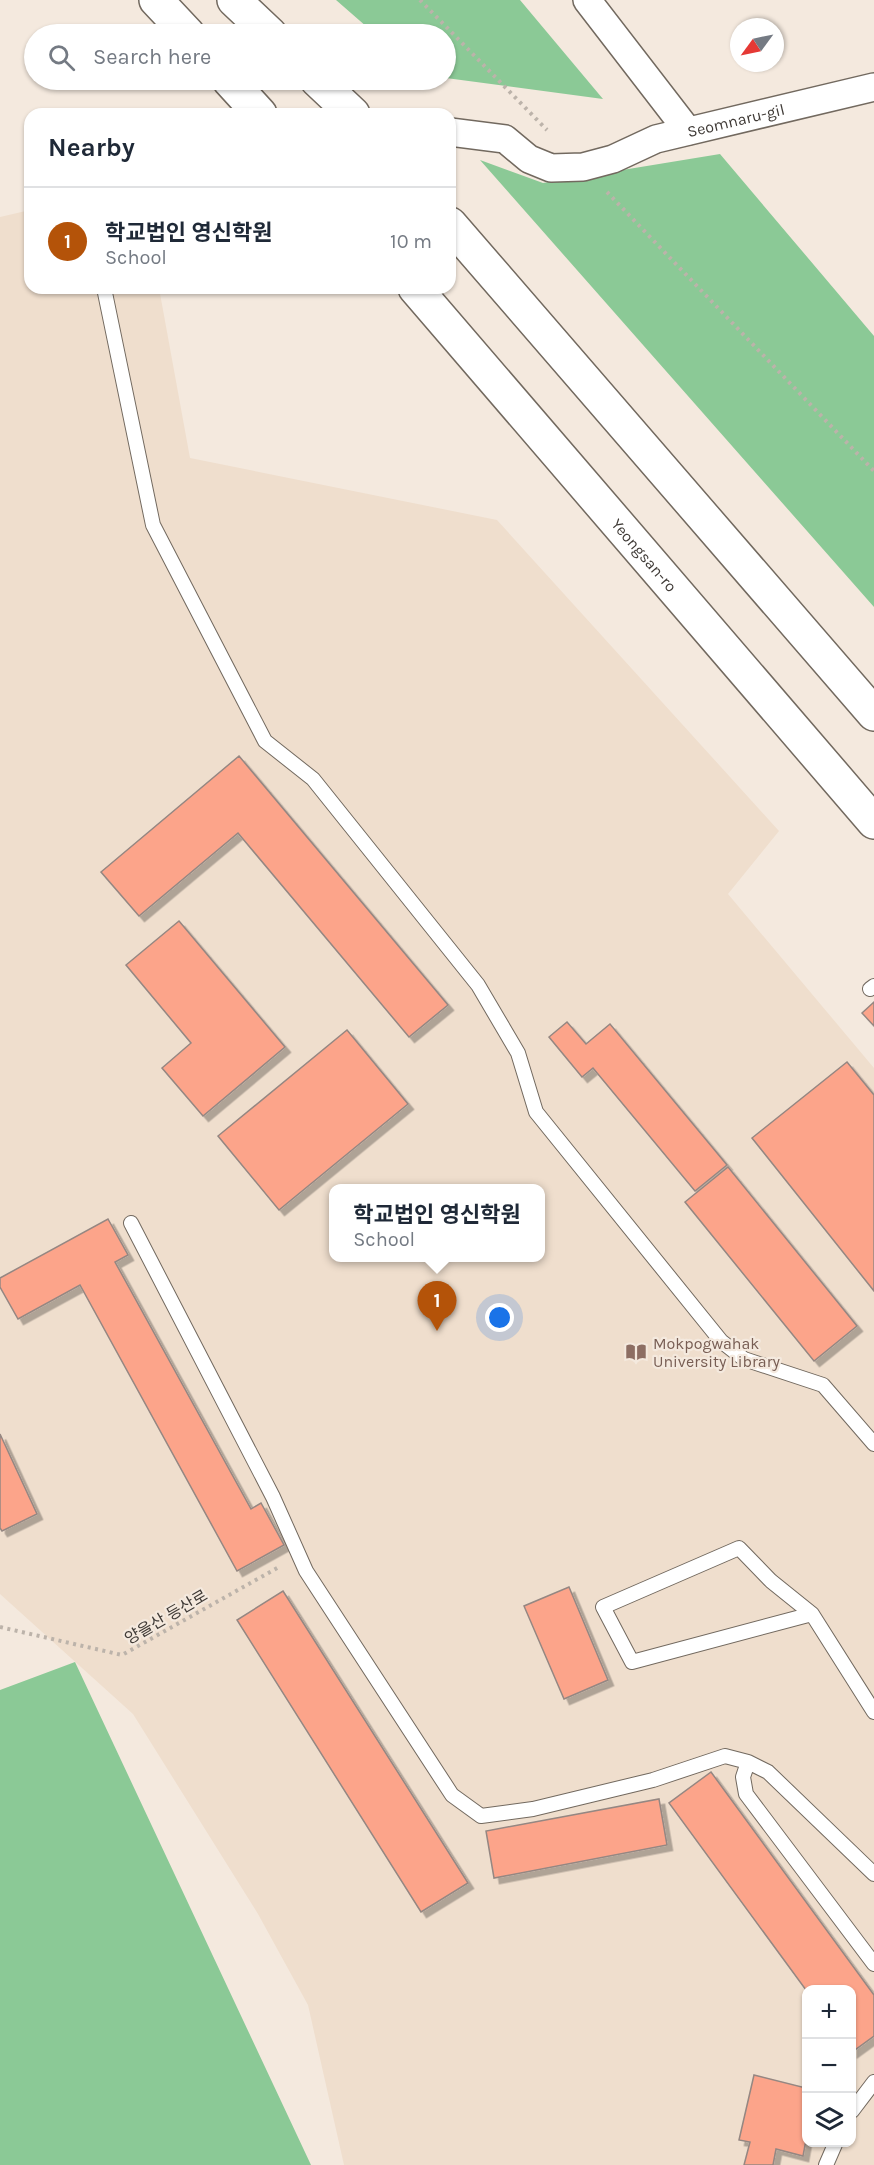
<!DOCTYPE html>
<meta charset="utf-8">
<style>
:root{--surface:#fff;--page:#f6f6f7;--text:#1f2937;--muted:#747a83;--line:#e0e1e3;--accent:#b45309}
body{margin:0;font-family:Karla,"Noto Sans KR",sans-serif;background:var(--page);color:var(--text)}
.controls{position:absolute;right:18px;bottom:18px;display:grid;overflow:hidden;border-radius:12px;box-shadow:0 2px 4px #0004}
.controls button{width:54px;height:54px;display:grid;place-items:center;padding:0;border:0;border-bottom:2px solid var(--line);background:var(--surface);color:var(--text);font:30px sans-serif}
.compass{position:absolute;left:730px;top:18px;width:54px;height:54px;border-radius:50%;background:var(--surface);box-shadow:0 2px 4px #0004;rotate:237deg}
.you{position:absolute;left:500px;top:1318px;width:21px;height:21px;margin:-15px;border:4px solid #fff;border-radius:50%;background:#1a73e8;box-shadow:0 0 0 9px #1a73e833}
.badge{display:grid;place-items:center;width:39px;height:39px;border-radius:50%;background:var(--accent);color:#fff;font-size:20px;font-weight:700}
.pin{position:absolute;translate:-50% -50px;filter:drop-shadow(0 2px 3px #0008)}
.pin::after{content:'';position:absolute;top:32px;width:21px;height:18px;background:inherit;clip-path:polygon(0 0,100% 0,50% 100%)}
.popup{position:absolute;left:329px;top:1184px;width:216px;height:78px;box-sizing:border-box;display:grid;place-content:center;border-radius:12px;background:var(--surface);filter:drop-shadow(0 2px 4px #0005);font-size:20px;white-space:nowrap;color:var(--muted)}
.popup b{font-size:22px;color:var(--text)}
.popup::after{content:'';position:absolute;left:50%;top:100%;margin-left:-12px;border:12px solid transparent;border-top-color:var(--surface)}
.list{margin:0;padding:0;list-style:none}
h2{display:flex;justify-content:space-between;align-items:center;height:78px;margin:0;padding:0 24px;font-size:26px}
h2 small{font-size:20px;font-weight:400;color:var(--muted)}
.list li{display:grid;grid-template-columns:39px 1fr auto;gap:18px;align-items:center;box-sizing:border-box;height:108px;padding:0 24px;border-top:2px solid var(--line)}
.list b{display:block;font-size:22px;white-space:nowrap}
.list p{margin:0;font-size:20px;white-space:nowrap;color:var(--muted)}
.list em{font-size:20px;font-style:normal;color:var(--muted)}
.icon{flex:none;width:33px;height:33px;fill:none;stroke:currentColor;stroke-width:2;stroke-linecap:round;stroke-linejoin:round}
.map{position:relative;flex:none;width:874px;height:2165px;overflow:hidden}
.search{position:absolute;background:var(--surface);box-shadow:0 2px 4px #0004;left:24px;top:24px;width:432px;height:66px;display:flex;align-items:center;gap:15px;box-sizing:border-box;padding:0 21px;border-radius:33px;color:var(--muted);font-size:22px}
.panel{position:absolute;background:var(--surface);box-shadow:0 2px 4px #0004;left:24px;top:108px;width:432px;height:186px;border-radius:18px}
.map>svg:first-child{display:block}
.built{fill:#efdecd;fill-rule:evenodd}
.green{fill:#8bc996}
.building{fill:#fca48a;stroke:#958782;stroke-width:1.5;filter:url(#shadow)}
.lines{fill:none;stroke-linecap:round;stroke-linejoin:round}
.service-casing{stroke:#72695f;stroke-width:16}
.minor-casing{stroke:#72695f;stroke-width:30}
.tertiary-casing{stroke:#72695f;stroke-width:36}
.path{stroke:#bcb3aa;stroke-width:4;stroke-dasharray:3 4.5;stroke-linecap:butt}
.service{stroke:#fff;stroke-width:14}
.minor{stroke:#fff;stroke-width:27}
.tertiary{stroke:#fff;stroke-width:33}
.labels{text-anchor:middle;dominant-baseline:central;stroke-width:4.5;stroke-linejoin:round;paint-order:stroke}
.street-label{font-size:16px;fill:#3f3a36;stroke:#f4e9de}
.education-label{font-size:16px;fill:#785e54;stroke:#f4e9de;text-anchor:start}
</style>
<div class="map">
<svg width="874" height="2165" viewBox="0 0 874 2165">
<defs>
<filter id="shadow"><feDropShadow dx="5.5" dy="5.5" stdDeviation="0" flood-color="#0004"/></filter>
</defs>
<rect width="100%" height="100%" fill="#f4e9de"/>
<path class="built" d="M 30,210 L 30,288 L 159,288 L 190,458 L 497,520 L 779,831 L 728,894 L 874,1068 L 874,2165 L 344,2165 L 308,2005 L 258,1914 L 133,1714 L 0,1594 L 0,217 ZM 334,1188 L 540,1188 L 540,1258 L 334,1258 ZM 806,1990 L 852,1990 L 852,2142 L 806,2142 Z"/>
<path class="green" d="M 336,0 L 520,0 L 603,99 L 446,78 L 446,34 L 375,34 Z
M 720,154 L 874,336 L 874,607 L 480,160 L 543,183 Z
M 75,1662 L 311,2165 L 0,2165 L 0,1690 Z"/>
<path class="building" d="M 239,756 L 448,1005 L 409,1037 L 238,833 L 139,916 L 101,872 Z
M 179,921 L 285,1047 L 203,1116 L 162,1068 L 191,1043 L 126,965 Z
M 874,1002 L 874,1026 L 862,1013 Z
M 567,1022 L 586,1044 L 610,1024 L 727,1165 L 695,1191 L 593,1068 L 582,1077 L 549,1037 Z
M 347,1030 L 408,1104 L 279,1210 L 218,1136 Z
M 847,1062 L 874,1095 L 874,1291 L 752,1138 Z
M 728,1167 L 857,1326 L 814,1361 L 685,1202 Z
M 108,1219 L 128,1255 L 115,1262 L 251,1509 L 261,1503 L 284,1545 L 237,1571 L 80,1285 L 18,1319 L 0,1287 L 0,1278 Z
M 0,1434 L 37,1514 L 2,1531 L 0,1528 Z
M 569,1587 L 608,1680 L 564,1699 L 524,1606 Z
M 283,1591 L 468,1883 L 421,1912 L 237,1620 Z
M 711,1772 L 874,1995 L 874,2036 L 852,2052 L 852,1990 L 806,1990 L 669,1803 Z
M 659,1799 L 667,1845 L 494,1878 L 486,1831 Z
M 754,2075 L 806,2088 L 806,2140 L 803,2156 L 776,2149 L 773,2165 L 744,2165 L 750,2142 L 739,2140 Z"/>
<g class="lines">
<g class="service-casing">
<path id="service" d="M 104,288 L 153,525 L 265,741 L 313,779 L 478,985 L 518,1053 L 536,1112 L 721,1341 L 744,1359 L 823,1385 L 874,1444
M 870,989 L 874,986
M 131,1223 L 273,1497 L 306,1571 L 452,1795 L 481,1816 L 533,1809 L 653,1780 L 725,1756 L 748,1762
M 812,1614 L 632,1662 L 603,1607 L 739,1548 L 771,1581 L 812,1614 L 874,1712
M 874,1874 L 768,1772 L 748,1762 L 743,1777 L 746,1794 L 874,1964
M 852,2111 L 874,2082
M 826,2165 L 836,2142"/>
</g>
<g class="minor-casing">
<g id="minor">
<path d="M 587,0 L 688,131"/>
<path id="s1" d="M 450,132 L 505,139 L 529,159 L 551,168 L 583,167 L 613,159 L 656,139 L 874,87"/>
</g>
</g>
<g class="tertiary-casing">
<g id="tertiary">
<path d="M 156,0 L 188,34"/>
<path d="M 234,0 L 270,34"/>
<path d="M 229,80 L 260,114"/>
<path d="M 317,80 L 353,114"/>
<path d="M 450,224 L 874,714"/>
<path id="s2" d="M 415,288 L 874,822"/>
</g>
</g>
<path class="path" d="M 420,0 L 547,130
M 607,192 L 874,471
M 0,1627 L 122,1655 L 279,1567"/>
<use href="#service" class="service"/>
<use href="#minor" class="minor"/>
<use href="#tertiary" class="tertiary"/>
</g>
<defs>
<g id="library-bare" transform="scale(1.62)"><path d="M-6-4Q-3-5.5-.7-3.5V5Q-3 3-6 4ZM6-4Q3-5.5 .7-3.5V5Q3 3 6 4Z" fill="#8d6e63" stroke="#f4e9de" stroke-width="2.5" paint-order="stroke"/></g>
</defs>
<g fill-rule="evenodd">
<use href="#library-bare" x="636" y="1352"/>
</g>
<g class="labels">
<g class="street-label">
<text stroke="none"><textPath href="#s1" startOffset="303">Seomnaru-gil</textPath></text>
<text stroke="none"><textPath href="#s2" startOffset="352">Yeongsan-ro</textPath></text>
<text transform="translate(166 1617) rotate(-30)">양을산 등산로</text>
</g>
<g class="education-label">
<text x="653" y="1343">Mokpogwahak<tspan x="653" dy="18">University Library</tspan></text>
</g>
</g>
</svg>
<div class="controls">
<button>+</button>
<button>−</button>
<button><svg class="icon" aria-label="layers" viewBox="0 0 24 24"><path d="M12 4l9 5-9 5-9-5zM3 14l9 5 9-5"/></svg></button>
</div>
<svg class="compass" viewBox="-18 -18 36 36"><path d="M0-13l5 13h-10z" fill="#e53935"/><path d="M0 13l5-13h-10z" fill="#747a83"/></svg>
<div class="you"></div>
<div class="pin badge" style="left:437px;top:1331px">1</div>
<div class="popup"><b>학교법인 영신학원</b>School</div>
<div class="search"><svg class="icon" aria-label="search" viewBox="0 0 24 24"><circle cx="10" cy="10" r="6"/><path d="M15 15l6 6"/></svg>Search here</div>
<section class="panel">
<h2>Nearby<small></small></h2>
<ul class="list">
<li><span class="badge">1</span><div><b>학교법인 영신학원</b><p>School</p></div><em>10 m</em></li>
</ul>
</section>
</div>
